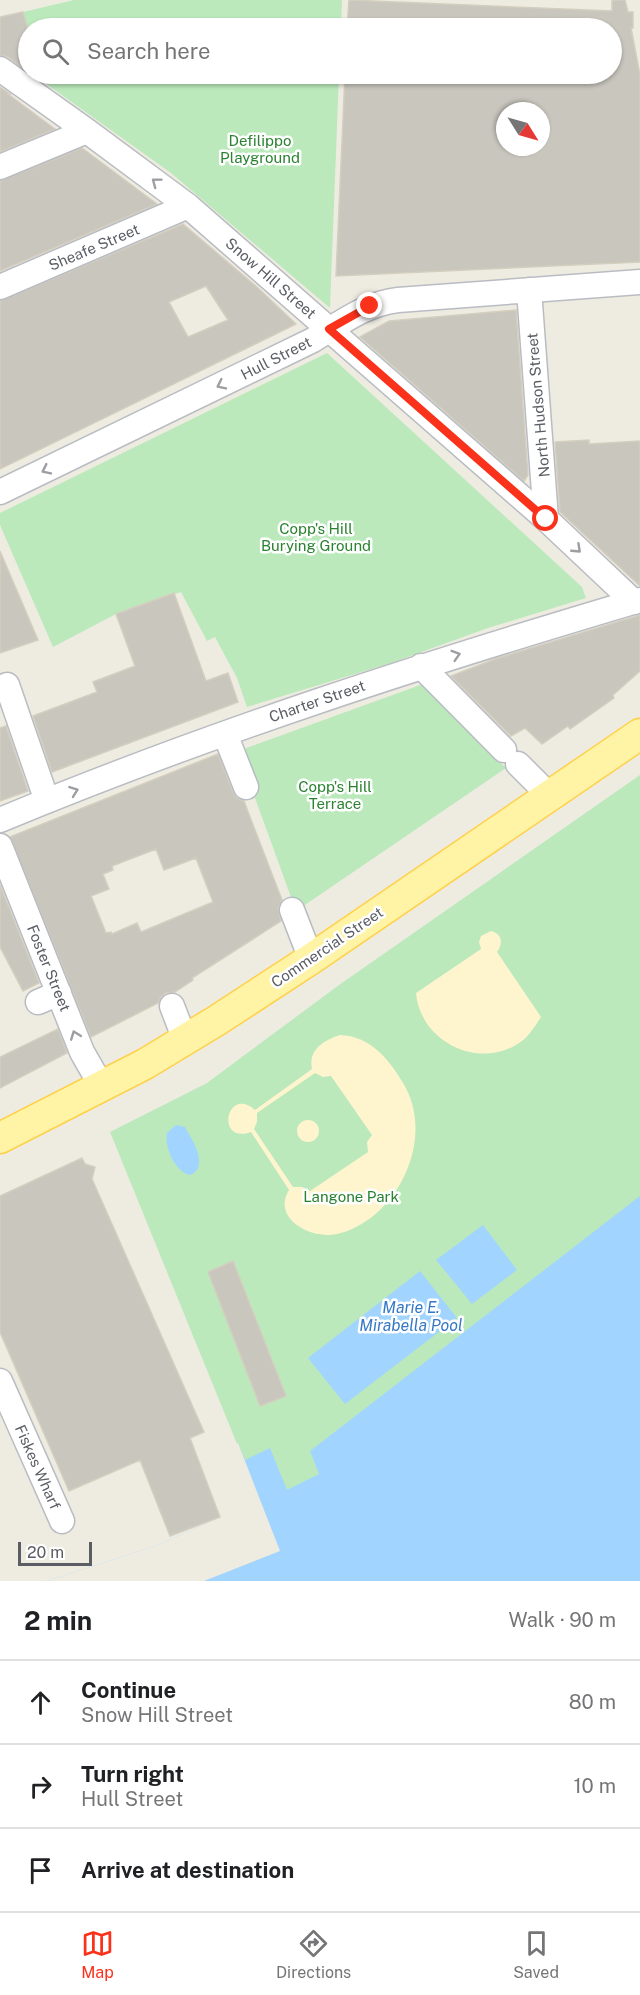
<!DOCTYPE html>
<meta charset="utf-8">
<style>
:root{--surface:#fff;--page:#f6f6f6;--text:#202124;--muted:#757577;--line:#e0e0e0;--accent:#fa321b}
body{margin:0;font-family:"Public Sans",sans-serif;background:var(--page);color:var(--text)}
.compass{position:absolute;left:496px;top:102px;width:54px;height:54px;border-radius:50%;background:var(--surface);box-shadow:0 2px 4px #0004;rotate:127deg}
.scale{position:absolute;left:18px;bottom:15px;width:74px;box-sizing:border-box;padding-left:6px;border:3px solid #5a5e64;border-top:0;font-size:16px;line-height:21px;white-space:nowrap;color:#5a5e64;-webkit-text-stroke:4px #fff;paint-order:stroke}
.stop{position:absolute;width:18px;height:18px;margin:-14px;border:4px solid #fa321b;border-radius:50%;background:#fff}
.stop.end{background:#fa321b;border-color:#fff;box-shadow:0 2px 6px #0008}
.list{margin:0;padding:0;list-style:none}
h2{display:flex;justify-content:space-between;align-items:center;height:78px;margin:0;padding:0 24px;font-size:26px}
h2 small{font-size:20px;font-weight:400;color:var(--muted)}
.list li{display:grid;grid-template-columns:39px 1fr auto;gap:18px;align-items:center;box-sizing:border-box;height:84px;padding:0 24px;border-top:2px solid var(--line)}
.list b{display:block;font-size:22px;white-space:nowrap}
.list p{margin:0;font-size:20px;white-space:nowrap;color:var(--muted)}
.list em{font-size:20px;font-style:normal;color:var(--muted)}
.icon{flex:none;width:33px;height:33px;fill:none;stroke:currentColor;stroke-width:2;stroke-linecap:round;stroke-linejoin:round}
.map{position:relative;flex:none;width:640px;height:1581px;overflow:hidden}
.search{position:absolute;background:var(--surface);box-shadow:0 2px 4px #0004;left:18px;right:18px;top:18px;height:66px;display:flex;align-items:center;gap:15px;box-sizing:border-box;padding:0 21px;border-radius:33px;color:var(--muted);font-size:22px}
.sheet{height:330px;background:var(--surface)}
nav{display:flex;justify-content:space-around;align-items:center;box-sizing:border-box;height:84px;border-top:2px solid var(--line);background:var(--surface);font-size:16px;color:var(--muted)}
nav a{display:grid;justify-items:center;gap:3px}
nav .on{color:var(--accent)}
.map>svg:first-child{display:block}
.green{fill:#bbe9bc}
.sand{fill:#fef4cd;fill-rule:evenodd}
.water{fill:#a1d4ff}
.pier{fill:#eeece1}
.building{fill:#c9c6be;stroke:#d4cebf;stroke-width:1.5;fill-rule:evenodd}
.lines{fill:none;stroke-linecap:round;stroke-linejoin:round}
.minor-casing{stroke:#b9bcc2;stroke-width:27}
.major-casing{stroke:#ffd14a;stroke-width:33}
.minor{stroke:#fff;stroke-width:24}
.major{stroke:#fff3a6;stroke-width:30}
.oneway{stroke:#9c9ea2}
.route{stroke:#fa321b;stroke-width:8}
.labels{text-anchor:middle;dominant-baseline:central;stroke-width:5;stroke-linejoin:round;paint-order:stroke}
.park-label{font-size:15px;fill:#2b8231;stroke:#fff}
.street-label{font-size:15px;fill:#5a5e64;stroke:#fff}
.water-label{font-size:16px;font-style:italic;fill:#3578c5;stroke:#fff}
</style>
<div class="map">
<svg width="640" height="1581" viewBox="0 0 640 1581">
<rect width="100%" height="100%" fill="#eeece1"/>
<path class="green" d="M 74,0 L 342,0 L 341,28 L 28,28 L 28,30 L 23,12 Z
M 42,74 L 339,74 L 330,308 L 171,173 L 45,83 Z
M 327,353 L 582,587 L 586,598 L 488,628 L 391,663 L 247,707 L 237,678 L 215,637 L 207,641 L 181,592 L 116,614 L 53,647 L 0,525 L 0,513 Z
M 423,684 L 506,768 L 296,911 L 238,751 Z
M 640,775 L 640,1286 L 270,1525 L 110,1132 L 207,1083 L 339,985 Z"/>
<path class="sand" d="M 491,931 C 503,934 503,944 497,952 L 541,1017 C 534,1028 527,1039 516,1045 C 475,1069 420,1040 416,993 L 481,949 L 479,942 L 481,936 Z
M 340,1035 C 370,1036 389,1059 403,1083 C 437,1138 397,1220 337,1234 C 312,1240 271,1219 289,1190 L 251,1132 C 215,1145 226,1085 255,1110 L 312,1069 C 308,1050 324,1040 340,1035 ZM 315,1073 L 323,1077 L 331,1076 L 372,1135 L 367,1142 L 368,1152 L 310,1191 L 302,1187 L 293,1187 L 254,1129 L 257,1122 L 257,1113 Z
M297 1131a11 11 0 1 1 22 0a11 11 0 1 1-22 0Z"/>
<path class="water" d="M 176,1125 L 185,1127 L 187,1131 C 195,1143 208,1168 190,1175 C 175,1172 164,1147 167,1133 Z
M 640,1196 L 640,1581 L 47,1581 L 158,1545 L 220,1517 L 238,1443 L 245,1460 L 270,1448 L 287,1490 L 319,1474 L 310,1451 Z
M 483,1225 L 517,1270 L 472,1304 L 436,1260 Z
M 420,1271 L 457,1318 L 345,1404 L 308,1358 Z"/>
<path class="pier" d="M 238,1443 L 280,1551 L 204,1581 L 47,1581 L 158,1545 L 220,1517 L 198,1460 Z"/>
<path class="building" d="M 349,0 L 612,11 L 612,0 L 625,0 L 628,12 L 633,12 L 633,28 L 631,28 L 640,75 L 640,262 L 336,276 L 345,74 L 612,74 L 612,28 L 347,28 ZM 505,111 L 541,111 L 541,147 L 505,147 Z
M 23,12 L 28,30 L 28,72 L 8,57 L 0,55 L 0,17 Z
M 0,87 L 10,94 L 8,94 L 55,129 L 0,152 Z
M 82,148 L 157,204 L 0,271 L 0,181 Z
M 183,224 L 258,288 L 296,324 L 0,469 L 0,301 ZM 206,286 L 228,320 L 188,337 L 169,302 Z
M 516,310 L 528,475 L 524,481 L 360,337 L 389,321 Z
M 589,440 L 589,444 L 640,441 L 640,586 L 560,512 L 555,442 Z
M 0,551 L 38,640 L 0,653 Z
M 174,593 L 206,681 L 228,673 L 238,702 L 52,772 L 33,716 L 97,692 L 93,682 L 135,666 L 116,614 Z
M 640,615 L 640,671 L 613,695 L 614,698 L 570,729 L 568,726 L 542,744 L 525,728 L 511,736 L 451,676 L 495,659 Z
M 6,726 L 28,791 L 0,801 L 0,728 Z
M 218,754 L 233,792 L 237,798 L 244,801 L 250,817 L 282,900 L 278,908 L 281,921 L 192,978 L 193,980 L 175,992 L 166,993 L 161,997 L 158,1003 L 91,1037 L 10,837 ZM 156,849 L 164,870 L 196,858 L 213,902 L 141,932 L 137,923 L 112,934 L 111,932 L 106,933 L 91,896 L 109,889 L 103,874 L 113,870 L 112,866 Z
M 0,885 L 39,983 L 23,991 L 0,947 Z
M 58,1029 L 67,1053 L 0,1088 L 0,1057 Z
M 82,1158 L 85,1164 L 95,1167 L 92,1179 L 204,1432 L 190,1438 L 220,1517 L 170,1536 L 140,1460 L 69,1491 L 0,1332 L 0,1196 Z
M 233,1261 L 286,1396 L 260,1406 L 208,1272 Z"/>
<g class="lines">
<g class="minor-casing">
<path id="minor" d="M 0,69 L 87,131 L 188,206 L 546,519 L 634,602
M 0,167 L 87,131
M 0,287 L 188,206
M 529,290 L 546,519
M 0,492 L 313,340 C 341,323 365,304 398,300 L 640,282
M 421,666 L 504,750
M 7,685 L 47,801
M 225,734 L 246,787
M 518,764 L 550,796
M 0,820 C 209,733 424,664 640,600
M 0,846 L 82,1052 L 102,1087
M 292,910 L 311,959
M 38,1002 L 59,993
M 172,1006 L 185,1040
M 0,1381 L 62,1521"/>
</g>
<g class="major-casing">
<path id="major" d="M 0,1138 L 145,1064 L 216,1021 L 311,959 L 640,734"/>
</g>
<use href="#minor" class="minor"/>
<use href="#major" class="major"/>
</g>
<defs><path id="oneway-chevron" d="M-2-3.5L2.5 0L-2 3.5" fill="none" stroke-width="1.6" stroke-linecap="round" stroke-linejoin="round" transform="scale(1.5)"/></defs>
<g class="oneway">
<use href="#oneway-chevron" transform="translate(156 182) rotate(-143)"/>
<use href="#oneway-chevron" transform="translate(221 385) rotate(154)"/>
<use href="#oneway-chevron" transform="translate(46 470) rotate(154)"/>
<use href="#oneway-chevron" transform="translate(577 549) rotate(43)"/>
<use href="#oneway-chevron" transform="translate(456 655) rotate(-17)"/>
<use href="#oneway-chevron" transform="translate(74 791) rotate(-20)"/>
<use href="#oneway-chevron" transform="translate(75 1035) rotate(-111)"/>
</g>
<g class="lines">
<path class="route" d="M 370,306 L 329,329 L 546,519"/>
</g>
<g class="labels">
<g class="park-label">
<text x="260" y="140">Defilippo<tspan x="260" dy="17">Playground</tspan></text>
<text x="316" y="528">Copp's Hill<tspan x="316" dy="17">Burying Ground</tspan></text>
<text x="335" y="786">Copp's Hill<tspan x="335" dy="17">Terrace</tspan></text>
<text x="351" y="1196">Langone Park</text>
</g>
<g class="street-label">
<text transform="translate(94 247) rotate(-23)">Sheafe Street</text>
<text transform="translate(271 278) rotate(41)">Snow Hill Street</text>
<text transform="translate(276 358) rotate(-27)">Hull Street</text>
<text transform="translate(538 405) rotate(-95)">North Hudson Street</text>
<text transform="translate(317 701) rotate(-19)">Charter Street</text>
<text transform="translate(327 947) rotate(-34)">Commercial Street</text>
<text transform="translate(49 968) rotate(68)">Foster Street</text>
<text transform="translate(38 1467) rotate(66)">Fiskes Wharf</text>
</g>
<g class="water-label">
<text x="411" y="1307">Marie E.<tspan x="411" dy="18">Mirabella Pool</tspan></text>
</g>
</g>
</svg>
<svg class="compass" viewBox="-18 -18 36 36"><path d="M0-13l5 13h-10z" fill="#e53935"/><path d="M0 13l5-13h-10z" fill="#757577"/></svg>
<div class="scale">20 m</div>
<div class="stop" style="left:546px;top:519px"></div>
<div class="stop end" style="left:370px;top:306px"></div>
<div class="search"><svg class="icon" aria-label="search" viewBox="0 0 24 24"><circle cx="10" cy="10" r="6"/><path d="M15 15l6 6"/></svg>Search here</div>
</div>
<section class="sheet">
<h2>2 min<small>Walk · 90 m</small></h2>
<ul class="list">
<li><svg class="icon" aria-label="ahead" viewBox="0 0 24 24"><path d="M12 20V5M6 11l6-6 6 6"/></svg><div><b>Continue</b><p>Snow Hill Street</p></div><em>80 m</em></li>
<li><svg class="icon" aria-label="right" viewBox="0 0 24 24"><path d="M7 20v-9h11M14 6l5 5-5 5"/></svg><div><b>Turn right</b><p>Hull Street</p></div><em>10 m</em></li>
<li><svg class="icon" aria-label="arrive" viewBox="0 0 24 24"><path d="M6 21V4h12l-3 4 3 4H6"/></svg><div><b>Arrive at destination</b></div></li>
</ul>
</section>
<nav>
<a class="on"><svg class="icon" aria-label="map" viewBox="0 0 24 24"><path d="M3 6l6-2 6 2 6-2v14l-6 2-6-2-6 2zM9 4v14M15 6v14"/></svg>Map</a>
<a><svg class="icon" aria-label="directions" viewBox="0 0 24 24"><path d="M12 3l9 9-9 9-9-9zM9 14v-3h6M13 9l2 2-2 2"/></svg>Directions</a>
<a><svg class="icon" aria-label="saved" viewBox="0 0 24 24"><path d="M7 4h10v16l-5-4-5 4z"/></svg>Saved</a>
</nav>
